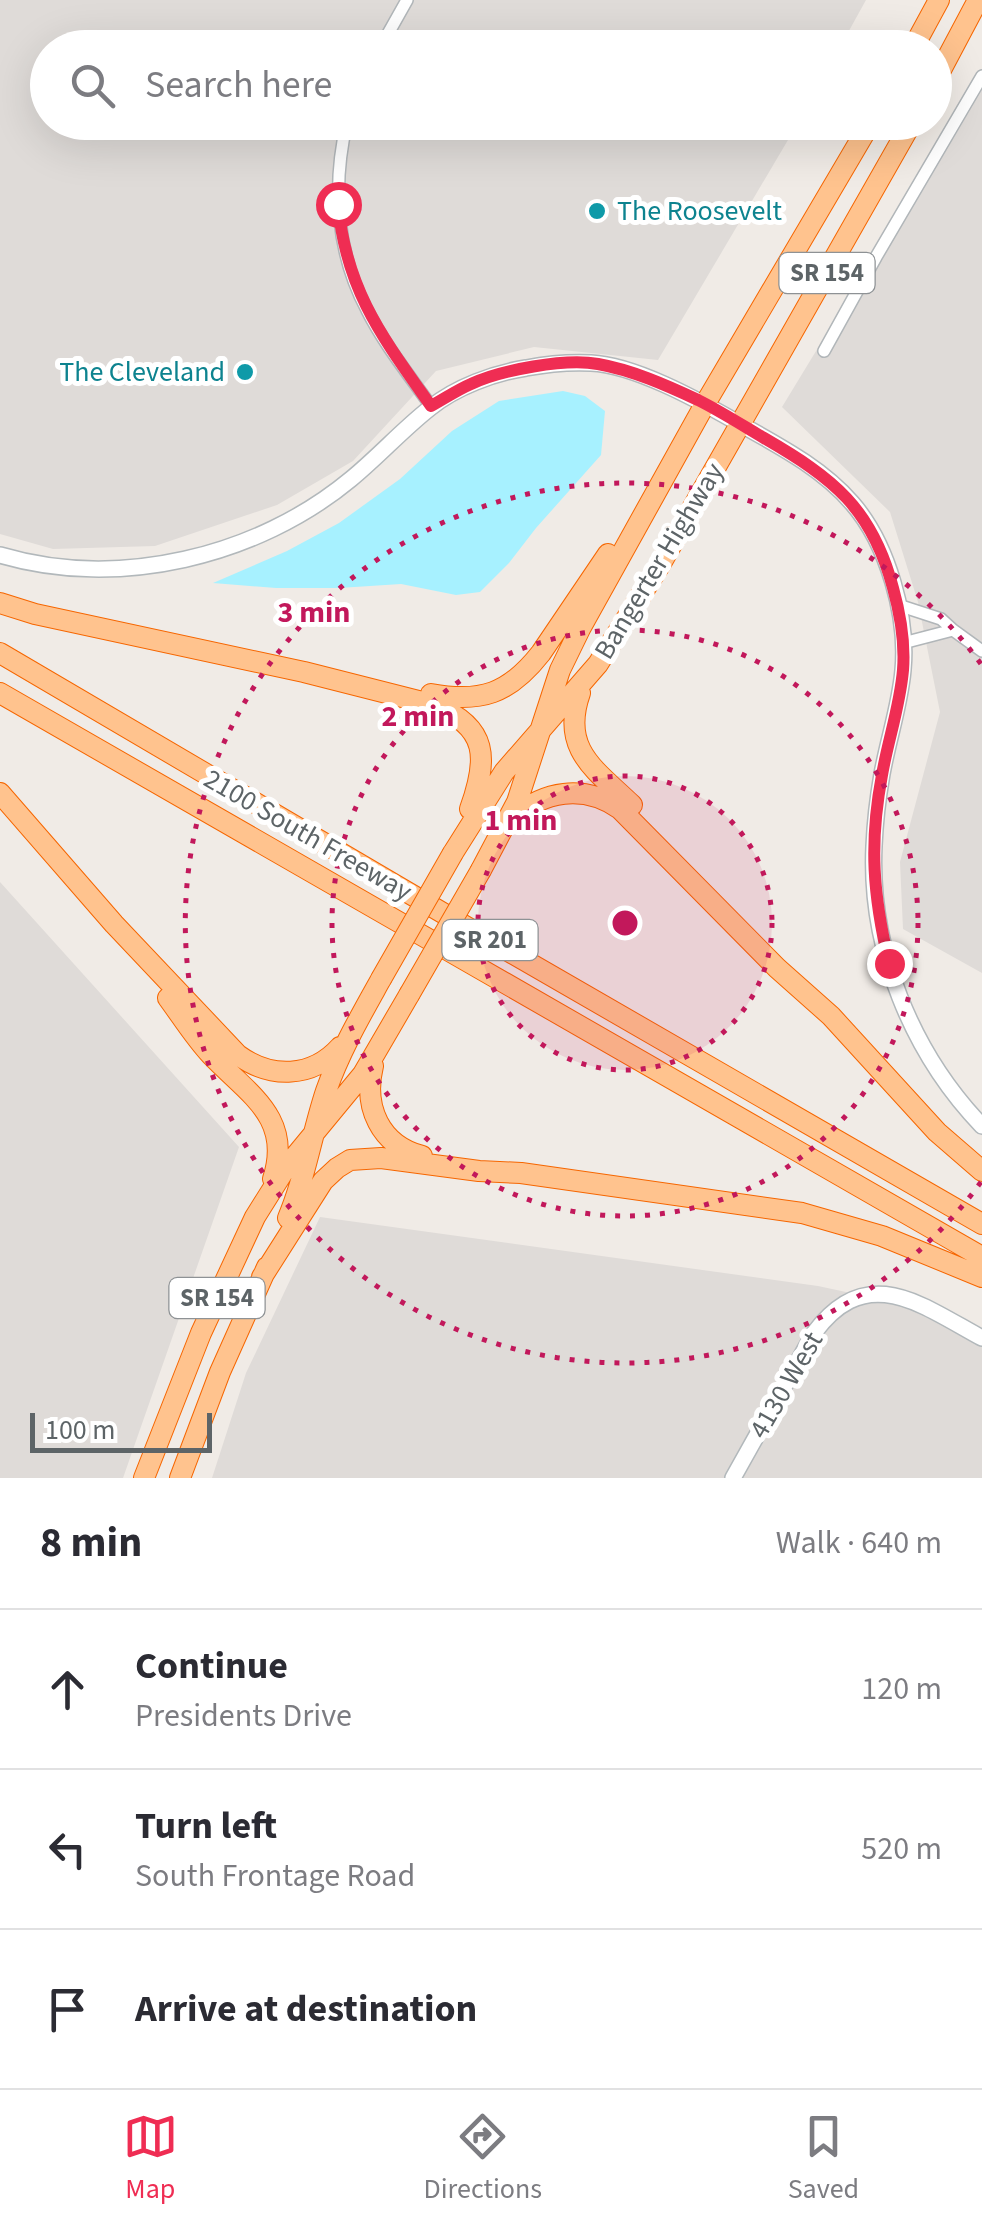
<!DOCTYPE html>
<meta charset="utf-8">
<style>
:root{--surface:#fff;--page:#f2f2f3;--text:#2b2b33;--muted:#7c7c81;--line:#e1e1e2;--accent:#ef2d53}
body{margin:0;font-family:"Source Sans 3",sans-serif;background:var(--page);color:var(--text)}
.scale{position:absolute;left:30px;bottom:25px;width:182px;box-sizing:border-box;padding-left:10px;border:5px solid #5d6467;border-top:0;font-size:28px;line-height:35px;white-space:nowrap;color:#5d6467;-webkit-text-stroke:8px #fff;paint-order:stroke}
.stop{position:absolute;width:30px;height:30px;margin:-22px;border:8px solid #ef2d53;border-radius:50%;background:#fff}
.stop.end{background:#ef2d53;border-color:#fff;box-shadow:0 2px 10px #0008}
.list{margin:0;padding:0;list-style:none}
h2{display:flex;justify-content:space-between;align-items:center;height:130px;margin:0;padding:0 40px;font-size:42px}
h2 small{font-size:32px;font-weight:400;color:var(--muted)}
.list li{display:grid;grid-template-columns:65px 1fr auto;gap:30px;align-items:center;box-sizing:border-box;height:160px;padding:0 40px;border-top:2px solid var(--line)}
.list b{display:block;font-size:38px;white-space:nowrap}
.list p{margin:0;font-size:32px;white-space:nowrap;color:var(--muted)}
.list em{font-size:32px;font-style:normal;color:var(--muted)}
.icon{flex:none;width:55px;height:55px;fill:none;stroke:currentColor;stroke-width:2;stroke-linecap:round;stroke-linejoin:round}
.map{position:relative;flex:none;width:982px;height:1478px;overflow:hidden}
.search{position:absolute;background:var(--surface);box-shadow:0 10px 40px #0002;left:30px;right:30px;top:30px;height:110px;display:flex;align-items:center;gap:25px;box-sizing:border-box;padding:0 35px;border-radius:55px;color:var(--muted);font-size:38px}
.sheet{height:610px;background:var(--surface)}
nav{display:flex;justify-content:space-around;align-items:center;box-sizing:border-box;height:140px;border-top:2px solid var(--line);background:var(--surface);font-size:28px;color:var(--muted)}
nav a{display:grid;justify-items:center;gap:5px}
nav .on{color:var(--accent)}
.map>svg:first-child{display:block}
.industrial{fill:#dfdbd8}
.water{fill:#a7f1ff}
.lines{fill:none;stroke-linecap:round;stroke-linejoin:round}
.street-casing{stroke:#b1b6b9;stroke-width:14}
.secondary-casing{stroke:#b2b8bb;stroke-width:18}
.highway-casing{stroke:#f66600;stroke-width:22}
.street{stroke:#fff;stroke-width:11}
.secondary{stroke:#fff;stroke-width:15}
.highway{stroke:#ffc38e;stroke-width:20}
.highway-bridge-casing{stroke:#f66600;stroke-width:22;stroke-linecap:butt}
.highway-bridge{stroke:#ffc38e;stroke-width:20}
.route{stroke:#ef2d53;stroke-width:12}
.ring{fill:none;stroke:#c2185b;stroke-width:5;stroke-dasharray:5 10}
.culture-dot{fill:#0f9aa8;stroke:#fff;stroke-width:4}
.labels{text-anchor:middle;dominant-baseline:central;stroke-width:10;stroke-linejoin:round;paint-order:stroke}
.shield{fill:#fff;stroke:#8e9295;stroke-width:2.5}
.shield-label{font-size:25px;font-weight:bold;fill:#5d6467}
.culture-label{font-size:28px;fill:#0d838f;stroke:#fff;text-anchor:start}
.street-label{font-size:28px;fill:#5d6467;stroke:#fff}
.centre{fill:#c2185b;stroke:#fff;stroke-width:5}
.ring-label{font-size:30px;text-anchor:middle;font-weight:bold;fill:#c2185b;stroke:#fff;stroke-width:10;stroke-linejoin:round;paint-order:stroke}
</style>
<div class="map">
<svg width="982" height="1478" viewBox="0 0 982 1478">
<rect width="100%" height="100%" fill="#f0ebe6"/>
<path class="industrial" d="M 0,0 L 866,0 L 840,47 L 48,48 L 48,122 L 798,123 L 658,360 L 534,347 L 436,371 L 353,461 L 277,505 L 155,546 L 53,549 L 0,534 Z
M 982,78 L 982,973 L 903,929 L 900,862 L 940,712 L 918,602 L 890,512 L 782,407 Z
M 0,882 L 239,1147 L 123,1478 L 0,1478 Z
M 320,1217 L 818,1286 L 902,1304 L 982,1346 L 982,1478 L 212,1478 L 246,1373 Z"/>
<path class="water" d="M 563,391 L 585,396 L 605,411 L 601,455 L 536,528 L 509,563 L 480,592 L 456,595 L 401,584 L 339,588 L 276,588 L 213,583 L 287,551 L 339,523 L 400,479 L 452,431 L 499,401 Z"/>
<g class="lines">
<g class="street-casing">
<path id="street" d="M 380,48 L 407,0
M 347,122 C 332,185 336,252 367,310 C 384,344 409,375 431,406
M 824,351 L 876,257 L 982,76
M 898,605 L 941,619 L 953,630 L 982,651
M 903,643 L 953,630"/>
</g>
<g class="secondary-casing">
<path id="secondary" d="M 0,555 C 118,590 257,557 351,479 C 379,456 402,430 430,408 C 456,387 494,373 526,368 C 547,364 570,362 591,363 C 634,365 696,399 733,420 C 775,444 820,466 852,503 C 888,544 908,617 903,670 C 900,705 888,740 882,774 C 878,797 875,822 874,846 C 869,949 912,1053 982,1126
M 733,1478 L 814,1333 C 867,1261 921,1305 982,1338"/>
</g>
<g class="highway-casing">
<path id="highway" d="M 913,48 L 939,0
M 934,83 L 978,0
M 0,603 L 35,614 L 304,672 L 434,705 C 489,727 488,759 470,809
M 0,653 L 465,926 L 982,1224
M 0,693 L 982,1257
M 580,693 C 560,750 596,770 632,805
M 431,694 C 481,703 509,694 541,653 L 608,554
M 0,793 L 114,924 L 238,1055 C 271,1079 312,1078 340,1047
M 511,820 C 543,790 584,784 620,809 L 777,968 L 831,1016 L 937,1132 L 982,1171
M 453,853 L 504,772 L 598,664 L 660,565 L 912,122
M 481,870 L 517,802 L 560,670 L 580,629 L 705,404 L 871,122
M 168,998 C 182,1017 195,1038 211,1055 C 248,1094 293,1117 273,1179
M 373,1066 C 363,1107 380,1145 422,1156
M 288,1218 C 306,1176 312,1133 326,1091 C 340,1051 361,1015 381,979
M 262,1277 L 323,1181 L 337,1168 L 350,1160 L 381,1158 L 479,1171 L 521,1173 L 802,1213 L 882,1236 L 982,1277
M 144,1478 L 201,1333 L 255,1217 L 287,1166 L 363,1074 L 409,995
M 180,1478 L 220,1372 L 267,1267"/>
</g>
<use href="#street" class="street"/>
<use href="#secondary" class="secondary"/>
<use href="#highway" class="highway"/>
<g class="highway-bridge-casing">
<path id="highway-bridge" d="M 381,979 L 453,853
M 409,995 L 481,870"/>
</g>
<use href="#highway-bridge" class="highway-bridge"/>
</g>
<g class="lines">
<path class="route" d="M 338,204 C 346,291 383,338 431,406 C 444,399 457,390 471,384 C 501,370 565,358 598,364 C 632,370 666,385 698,400 C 720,411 742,425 764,438 C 833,478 872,508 893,588 C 900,613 905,644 903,670 C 900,706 888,740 882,775 C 869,844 873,895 889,963"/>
</g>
<circle cx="625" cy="923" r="147" fill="#c2185b" fill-opacity=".12"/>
<g class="ring">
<circle cx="625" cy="923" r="147"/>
<circle cx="625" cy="923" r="293"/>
<path d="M981 1182A440 440 0 1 1 981 664"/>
</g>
<g class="culture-dot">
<circle cx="597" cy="211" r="10"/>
<circle cx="245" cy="372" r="10"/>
</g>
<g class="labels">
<g class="shield">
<rect x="779.5" y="253" width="95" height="40" rx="8"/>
<rect x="442.5" y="920" width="95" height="40" rx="8"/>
<rect x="169.5" y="1278" width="95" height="40" rx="8"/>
</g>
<g class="shield-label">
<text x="827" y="273">SR 154</text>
<text x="490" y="940">SR 201</text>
<text x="217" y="1298">SR 154</text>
</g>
<g class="culture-label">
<text x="617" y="211">The Roosevelt</text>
<text x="225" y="372" text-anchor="end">The Cleveland</text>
</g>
<g class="street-label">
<text transform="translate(659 561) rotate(-59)">Bangerter Highway</text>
<text transform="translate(308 835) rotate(30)">2100 South Freeway</text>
<text transform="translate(786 1385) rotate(-60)">4130 West</text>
</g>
</g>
<circle cx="625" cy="923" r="15" class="centre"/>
<g class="ring-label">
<text x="314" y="622">3 min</text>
<text x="418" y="726">2 min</text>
<text x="521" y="830">1 min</text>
</g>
</svg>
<div class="scale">100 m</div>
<div class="stop" style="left:338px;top:204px"></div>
<div class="stop end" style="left:889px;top:963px"></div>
<div class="search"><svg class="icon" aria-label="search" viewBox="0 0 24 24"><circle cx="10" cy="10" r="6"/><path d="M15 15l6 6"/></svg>Search here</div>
</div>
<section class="sheet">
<h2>8 min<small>Walk · 640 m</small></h2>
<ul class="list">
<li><svg class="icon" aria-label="ahead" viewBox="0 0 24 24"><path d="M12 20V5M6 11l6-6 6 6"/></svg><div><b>Continue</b><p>Presidents Drive</p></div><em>120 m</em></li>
<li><svg class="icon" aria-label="left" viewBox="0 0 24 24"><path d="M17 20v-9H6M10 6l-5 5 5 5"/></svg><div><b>Turn left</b><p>South Frontage Road</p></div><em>520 m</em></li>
<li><svg class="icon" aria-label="arrive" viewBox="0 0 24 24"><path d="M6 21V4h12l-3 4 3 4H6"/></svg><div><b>Arrive at destination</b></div></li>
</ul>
</section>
<nav>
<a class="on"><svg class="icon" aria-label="map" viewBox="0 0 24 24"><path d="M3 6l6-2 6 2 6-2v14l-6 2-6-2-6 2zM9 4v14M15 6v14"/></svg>Map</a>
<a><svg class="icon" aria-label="directions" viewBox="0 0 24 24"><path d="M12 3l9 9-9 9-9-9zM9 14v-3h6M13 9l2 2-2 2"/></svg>Directions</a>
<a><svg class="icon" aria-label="saved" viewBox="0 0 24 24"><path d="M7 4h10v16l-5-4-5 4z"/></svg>Saved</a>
</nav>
